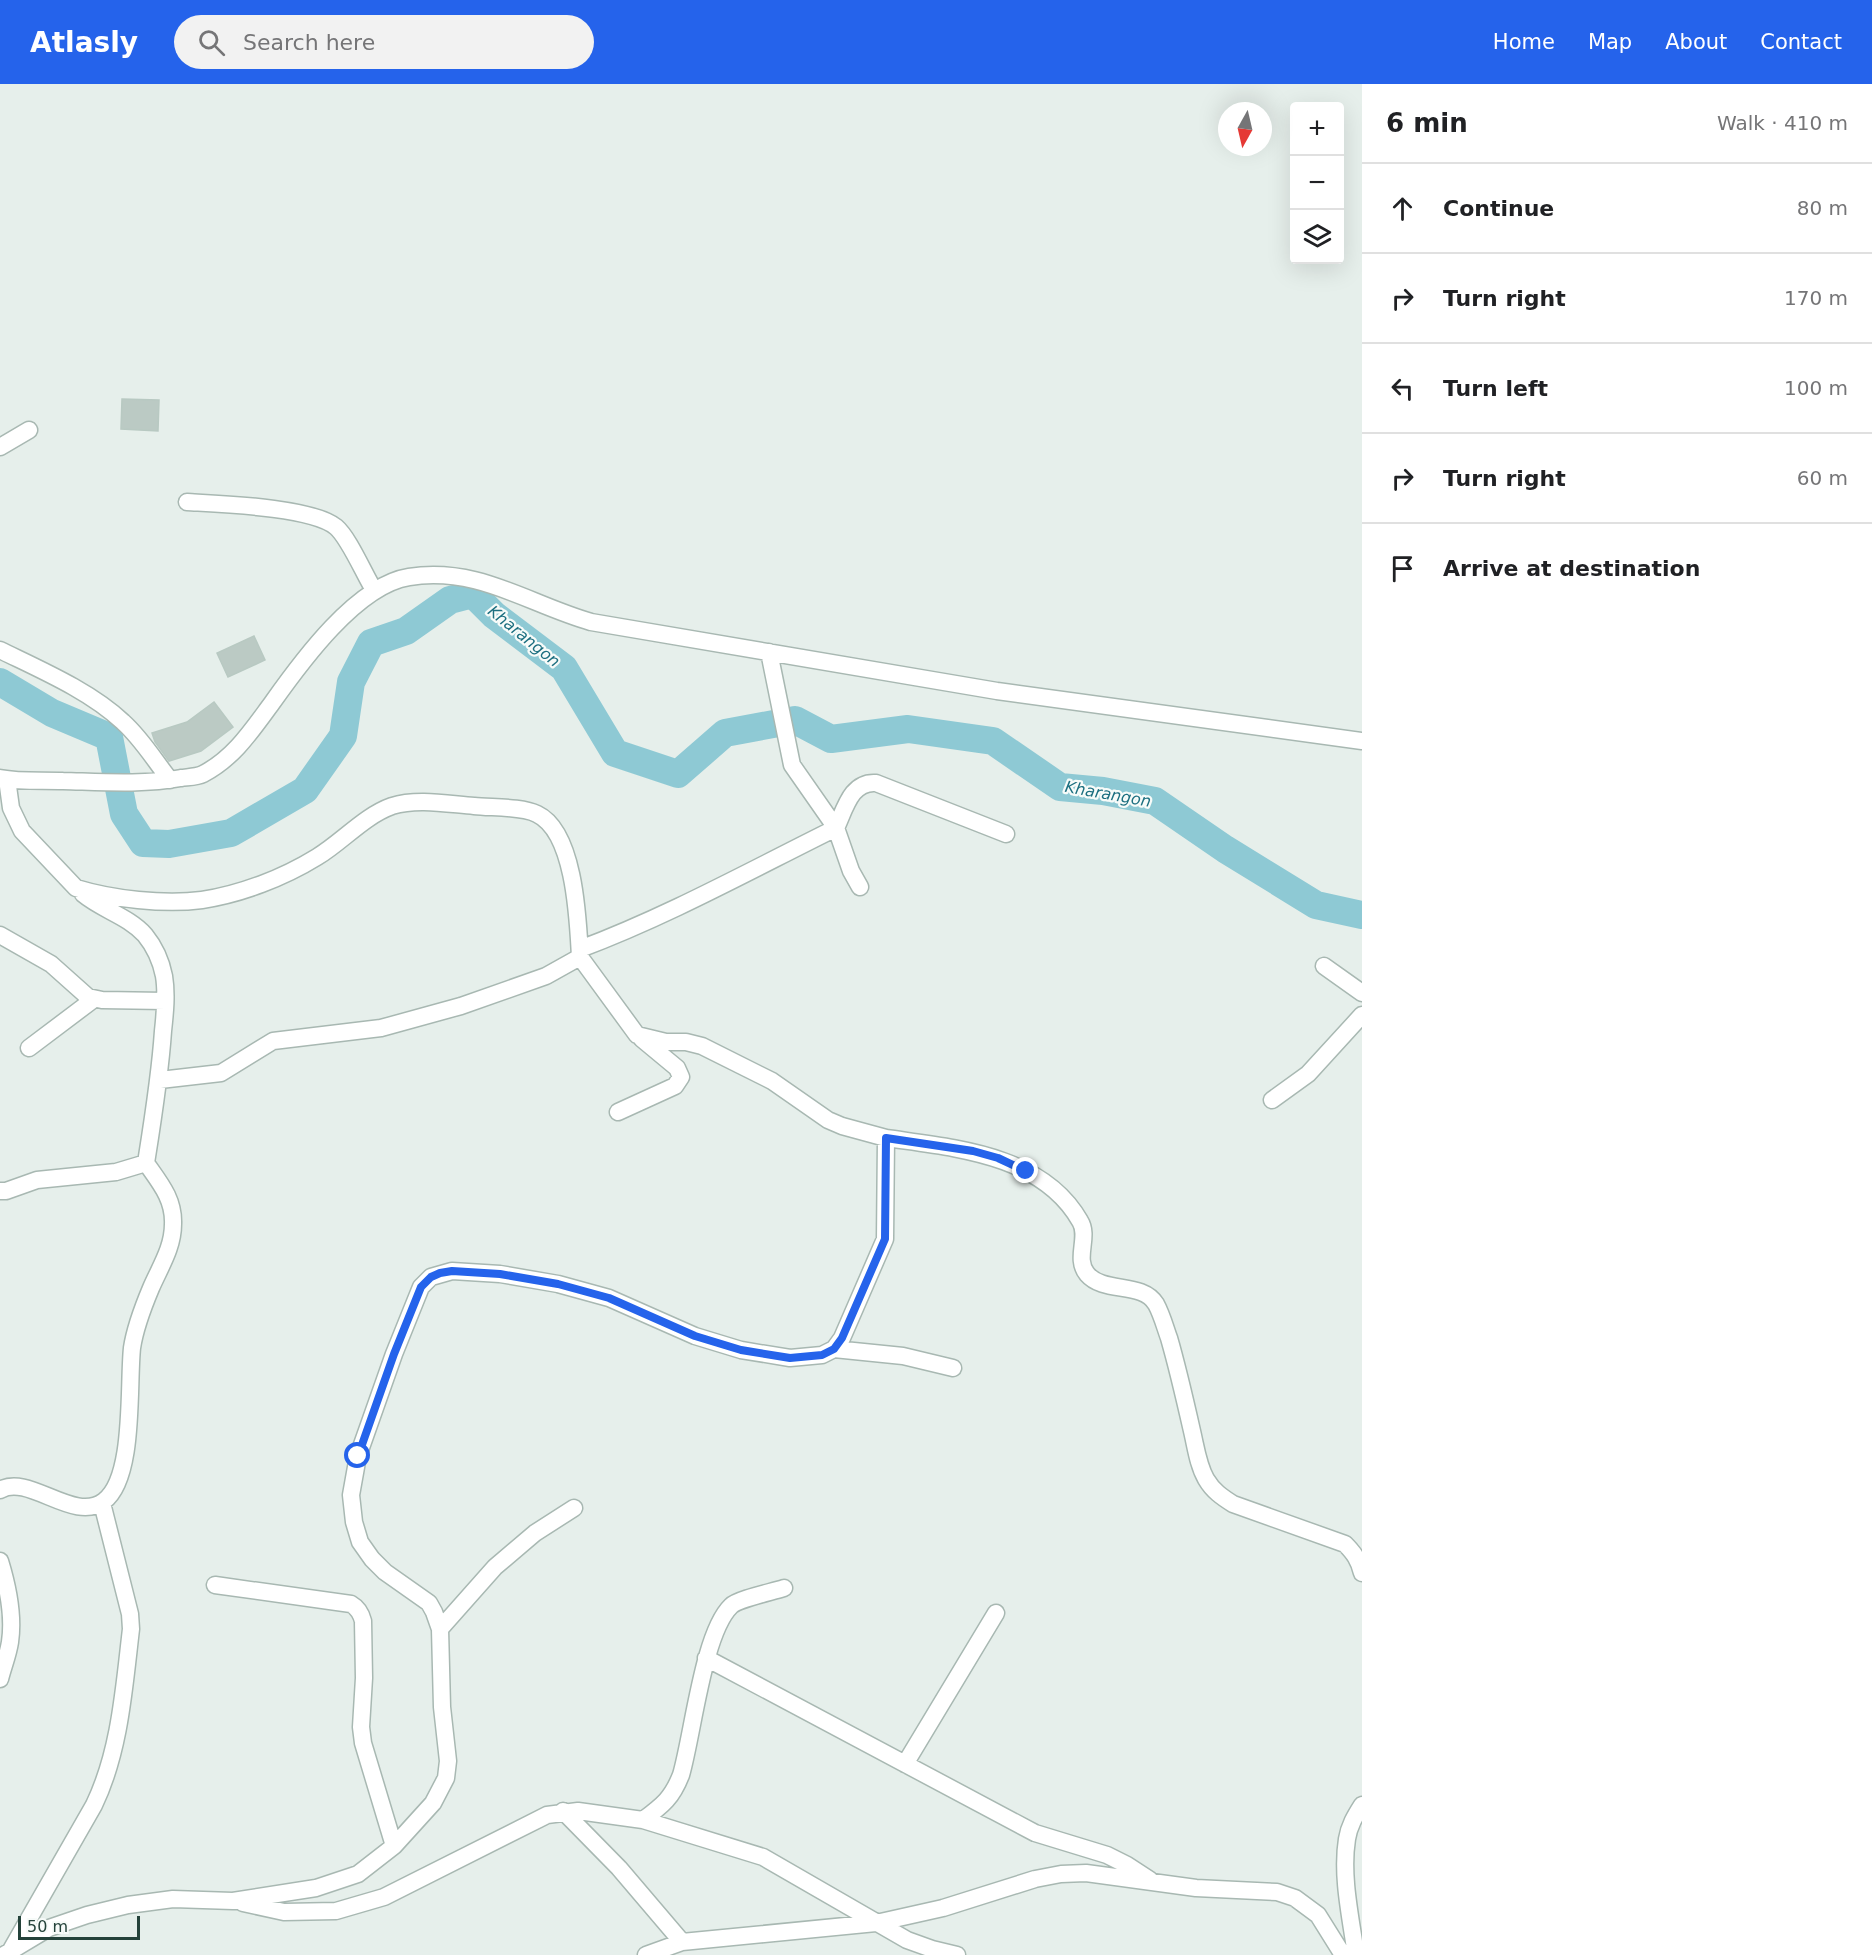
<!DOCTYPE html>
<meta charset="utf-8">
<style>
:root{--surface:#fff;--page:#f2f2f2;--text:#202124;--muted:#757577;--line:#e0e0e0;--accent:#2563eb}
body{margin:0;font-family:"DejaVu Sans",sans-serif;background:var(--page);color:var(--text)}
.controls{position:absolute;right:18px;top:18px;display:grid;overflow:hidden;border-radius:6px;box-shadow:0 6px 24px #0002}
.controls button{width:54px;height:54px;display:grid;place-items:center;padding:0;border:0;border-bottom:2px solid var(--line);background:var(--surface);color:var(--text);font:30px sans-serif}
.compass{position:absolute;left:1218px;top:18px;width:54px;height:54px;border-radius:50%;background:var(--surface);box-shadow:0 6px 24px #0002;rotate:188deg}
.scale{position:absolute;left:18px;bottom:15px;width:122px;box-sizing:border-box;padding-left:6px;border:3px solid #24423a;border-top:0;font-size:16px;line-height:21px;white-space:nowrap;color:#24423a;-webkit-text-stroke:4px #f7fbf9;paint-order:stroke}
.stop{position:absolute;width:18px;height:18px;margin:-14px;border:4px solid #2563eb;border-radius:50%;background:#fff}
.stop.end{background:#2563eb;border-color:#fff;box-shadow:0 2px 6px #0008}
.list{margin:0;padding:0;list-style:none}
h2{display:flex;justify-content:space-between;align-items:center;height:78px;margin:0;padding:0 24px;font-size:26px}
h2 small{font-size:20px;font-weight:400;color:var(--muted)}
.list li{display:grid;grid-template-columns:39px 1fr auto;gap:18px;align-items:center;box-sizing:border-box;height:90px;padding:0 24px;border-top:2px solid var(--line)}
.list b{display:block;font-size:22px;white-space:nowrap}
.list em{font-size:20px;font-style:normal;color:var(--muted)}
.icon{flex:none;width:33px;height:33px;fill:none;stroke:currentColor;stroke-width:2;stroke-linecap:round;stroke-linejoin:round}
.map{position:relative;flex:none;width:1362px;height:1871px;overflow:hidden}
header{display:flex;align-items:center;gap:36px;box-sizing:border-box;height:84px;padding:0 30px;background:var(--accent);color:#fff}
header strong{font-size:28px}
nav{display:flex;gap:33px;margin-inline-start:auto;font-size:21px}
.search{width:420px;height:54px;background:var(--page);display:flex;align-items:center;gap:15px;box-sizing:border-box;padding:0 21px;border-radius:33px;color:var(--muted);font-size:22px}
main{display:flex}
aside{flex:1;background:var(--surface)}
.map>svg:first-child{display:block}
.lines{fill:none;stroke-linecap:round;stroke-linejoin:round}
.river{stroke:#8ec9d4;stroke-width:28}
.building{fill:#bbcac4;stroke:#b8c9c2;stroke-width:1.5}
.minor-casing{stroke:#a8b8b2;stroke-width:19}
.minor{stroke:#fff;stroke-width:16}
.route{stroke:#2563eb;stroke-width:8}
.labels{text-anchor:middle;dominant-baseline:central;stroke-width:4.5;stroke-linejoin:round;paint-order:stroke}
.water-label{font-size:16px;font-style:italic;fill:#1c6f80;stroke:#f7fbf9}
</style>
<header>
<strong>Atlasly</strong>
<div class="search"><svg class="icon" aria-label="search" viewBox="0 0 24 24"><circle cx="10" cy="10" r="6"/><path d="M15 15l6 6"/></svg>Search here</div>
<nav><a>Home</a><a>Map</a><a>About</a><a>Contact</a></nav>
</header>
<main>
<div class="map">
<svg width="1362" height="1871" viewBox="0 0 1362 1871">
<rect width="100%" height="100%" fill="#e6efeb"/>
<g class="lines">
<path class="river" d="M 0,598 L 52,629 L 109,653 L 124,730 L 143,759 L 169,760 L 231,749 L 305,706 L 343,652 L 351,598 L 371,559 L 406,547 L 450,516 L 473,510 L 494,531 L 564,584 L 615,669 L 678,690 L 725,649 L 795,636 L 831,655 L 908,645 L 993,657 L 1060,703 L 1103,707 L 1155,717 L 1225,765 L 1316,821 L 1362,831"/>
</g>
<path class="building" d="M 122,315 L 159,316 L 158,347 L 121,345 Z
M 254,552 L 265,576 L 228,593 L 217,569 Z
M 214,618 L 233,643 L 201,667 L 169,677 L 155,658 L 152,649 L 187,638 Z"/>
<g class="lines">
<g class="minor-casing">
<path id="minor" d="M 0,363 L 29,346
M 187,418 C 220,420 312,423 336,443 C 349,454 364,490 374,506
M 0,566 C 41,586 90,607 123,638 C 142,655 155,677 170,696
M 0,694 C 21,698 43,696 63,697 C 102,698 143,701 181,694 C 188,693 197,693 203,690 C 234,674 252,646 272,619 C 301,578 357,501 409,493 C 478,482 528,520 591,538 L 997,607 L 1362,657
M 7,695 L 11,724 L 22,747 L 76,804 C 112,815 164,821 202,816 C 241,810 283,794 317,773 C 342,758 364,732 392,722 C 417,714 448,720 474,722 C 491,724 521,722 537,730 C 575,748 578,836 580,873 L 546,892 L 461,922 L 381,944 L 273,957 L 221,989 L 160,996
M 860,803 L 851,787 L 836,744 C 845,725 851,697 876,699 L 1006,750
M 0,851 L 51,880 L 88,913 L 102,916 L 165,917
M 580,865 C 668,832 751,786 836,744 L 792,681 L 769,568
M 1324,882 L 1362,909
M 29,964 L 94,915
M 1272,1016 L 1308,990 L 1362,931
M 618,1028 L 675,1002 L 681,993 L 677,984 L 642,955
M 886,1054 C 954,1064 1042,1070 1080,1137 C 1090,1153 1074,1174 1087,1190 C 1104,1210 1142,1197 1156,1220 C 1162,1231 1165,1243 1169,1254 C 1178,1285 1185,1316 1192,1347 C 1196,1364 1198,1381 1206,1395 C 1213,1407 1222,1413 1233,1420 L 1345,1460 C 1354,1469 1359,1476 1362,1489
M 0,1107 L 6,1107 L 37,1096 L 116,1088 L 146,1079
M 834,1265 L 903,1272 L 953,1284
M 0,1406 C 29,1389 74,1440 104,1417 C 135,1394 128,1302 132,1264 C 135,1244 143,1223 151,1204 C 160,1183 173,1164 173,1140 C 174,1115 160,1099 146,1079 C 153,1035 160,992 163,947 C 165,929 167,910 164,892 C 161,877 154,862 145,851 C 128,832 102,826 83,810
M 0,1477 C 8,1503 14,1531 10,1558 C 8,1571 3,1583 0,1595
M 215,1501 L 351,1520 C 358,1524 361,1529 363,1537 L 364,1594 L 361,1643 L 363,1659 L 394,1762
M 440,1545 L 495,1483 L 535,1449 L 574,1424
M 706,1574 L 1035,1749 L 1107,1771 L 1127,1781 L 1150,1796
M 905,1680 L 996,1529
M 563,1727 L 619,1784 L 682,1858 L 876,1839 L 943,1824 L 1035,1795 L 1061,1790 L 1086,1789 L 1196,1804 L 1277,1808 L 1295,1814 L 1318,1831 L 1343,1871
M 643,1736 C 663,1721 672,1714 681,1691 C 693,1650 703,1549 731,1522 C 738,1515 772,1508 784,1504
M 243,1819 L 284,1828 L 336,1827 L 384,1813 L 547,1731 L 578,1727 L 643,1736 L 763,1773 L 907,1856 L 932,1865 L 957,1871
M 11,1866 L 94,1721 C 120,1667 124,1604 131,1545 L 130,1530 L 102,1419
M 4,1871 L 49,1844 L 87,1831 L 128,1821 L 173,1815 L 233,1817 L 316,1804 L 358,1790 L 394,1762 L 433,1719 L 446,1694 L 448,1677 L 442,1623 L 440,1545 L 434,1528 L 429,1519 L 385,1488 L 372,1475 L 360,1458 L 354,1438 L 351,1411 L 358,1372 L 394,1270 L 421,1203 L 431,1193 L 452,1187 L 500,1190 L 558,1200 L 609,1214 L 695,1252 L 741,1266 L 790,1274 L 822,1271 L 834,1265 L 842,1254 L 885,1155 L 886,1054 L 842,1042 L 828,1036 L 772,997 L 702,962 L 686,958 L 666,958 L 637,951 L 580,873
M 646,1871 L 682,1858
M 1356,1871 C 1351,1835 1341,1792 1347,1755 C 1349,1742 1355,1732 1362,1721"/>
</g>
<use href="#minor" class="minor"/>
</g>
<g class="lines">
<path class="route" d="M 358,1372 L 394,1270 L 421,1203 L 431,1193 L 440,1189 L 452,1187 L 500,1190 L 558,1200 L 609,1214 L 695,1252 L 741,1266 L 790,1274 L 822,1271 L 834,1265 L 842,1254 L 885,1155 L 886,1054 L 973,1067 L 998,1074 L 1026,1087"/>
</g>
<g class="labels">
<g class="water-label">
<text transform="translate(524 552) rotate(39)">Kharangon</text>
<text transform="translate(1108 710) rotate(10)">Kharangon</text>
</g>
</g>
</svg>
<div class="controls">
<button>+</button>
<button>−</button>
<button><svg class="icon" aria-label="layers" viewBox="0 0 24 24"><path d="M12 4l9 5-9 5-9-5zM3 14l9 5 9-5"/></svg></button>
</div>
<svg class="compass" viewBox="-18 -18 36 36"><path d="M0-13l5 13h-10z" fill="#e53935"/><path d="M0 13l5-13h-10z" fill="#757577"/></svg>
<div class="scale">50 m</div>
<div class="stop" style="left:358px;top:1372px"></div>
<div class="stop end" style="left:1026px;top:1087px"></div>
</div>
<aside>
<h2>6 min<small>Walk · 410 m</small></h2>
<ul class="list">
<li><svg class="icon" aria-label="ahead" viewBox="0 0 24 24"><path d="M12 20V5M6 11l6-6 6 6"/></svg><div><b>Continue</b></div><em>80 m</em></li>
<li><svg class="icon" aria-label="right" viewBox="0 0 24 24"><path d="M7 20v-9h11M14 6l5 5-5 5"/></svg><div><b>Turn right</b></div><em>170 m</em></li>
<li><svg class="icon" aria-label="left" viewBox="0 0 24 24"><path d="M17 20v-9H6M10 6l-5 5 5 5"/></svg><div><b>Turn left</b></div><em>100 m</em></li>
<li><svg class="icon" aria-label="right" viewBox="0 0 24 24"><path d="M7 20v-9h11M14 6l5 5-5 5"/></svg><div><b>Turn right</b></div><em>60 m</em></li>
<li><svg class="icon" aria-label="arrive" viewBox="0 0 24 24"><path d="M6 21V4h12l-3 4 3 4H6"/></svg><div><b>Arrive at destination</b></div></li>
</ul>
</aside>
</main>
